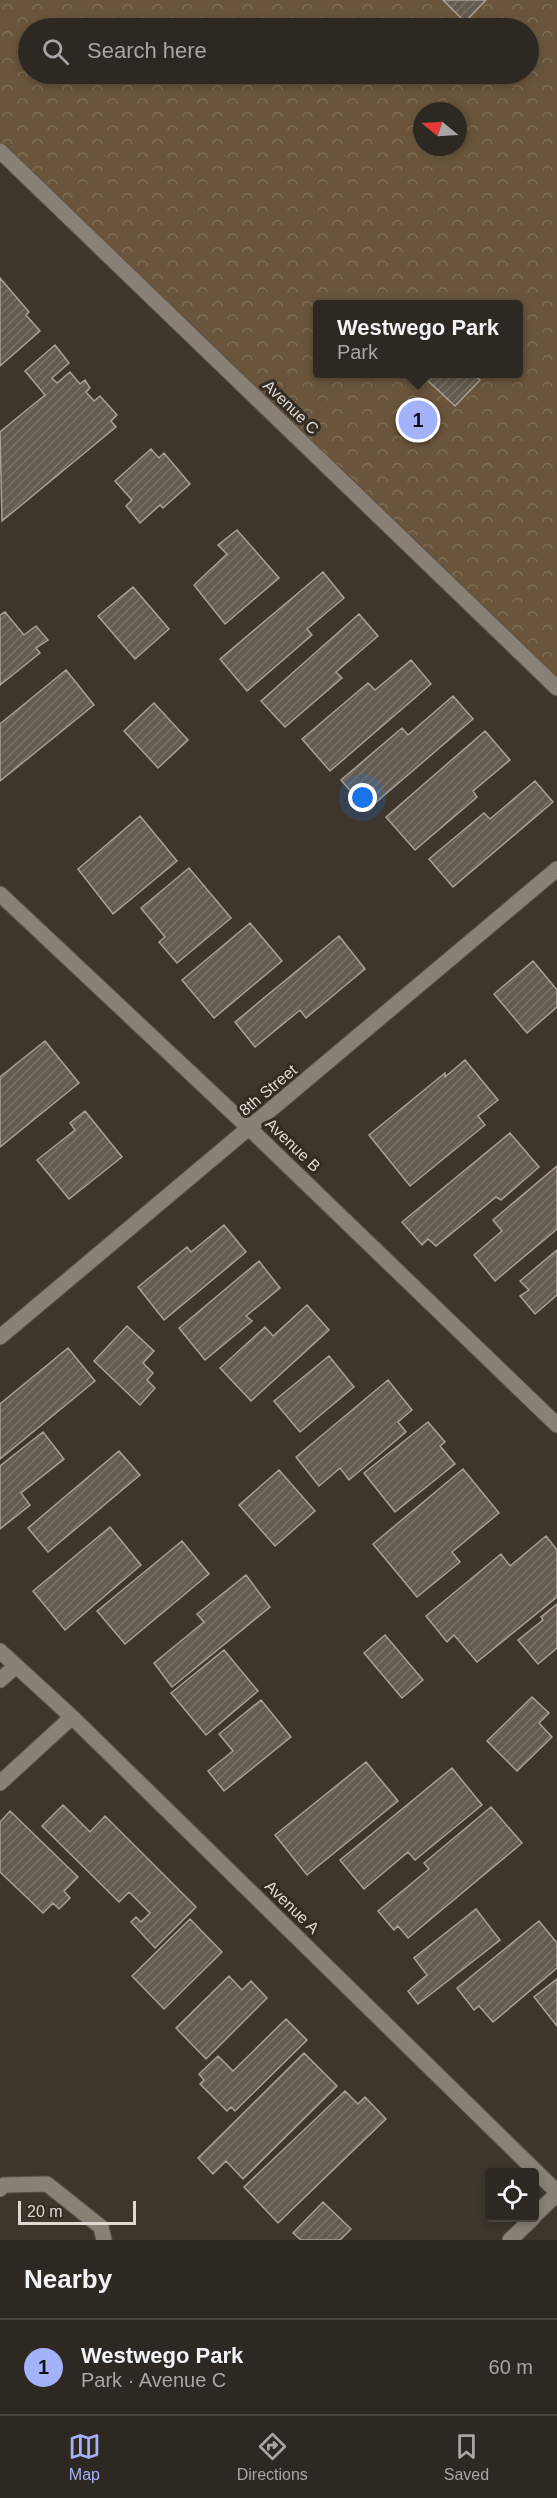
<!DOCTYPE html>
<meta charset="utf-8">
<style>
:root{--surface:#2e2822;--page:#3a342f;--text:#f1f3f6;--muted:#a7a6a5;--line:#494440;--accent:#a4b2fc}
body{margin:0;font-family:Arial,sans-serif;background:var(--page);color:var(--text)}
.controls{position:absolute;right:18px;bottom:18px;display:grid;overflow:hidden;border-radius:6px;box-shadow:0 3px 9px #0003}
.controls button{width:54px;height:54px;display:grid;place-items:center;padding:0;border:0;border-bottom:2px solid var(--line);background:var(--surface);color:var(--text);font:30px sans-serif}
.compass{position:absolute;left:413px;top:102px;width:54px;height:54px;border-radius:50%;background:var(--surface);box-shadow:0 3px 9px #0003;rotate:288deg}
.scale{position:absolute;left:18px;bottom:15px;width:118px;box-sizing:border-box;padding-left:6px;border:3px solid #ded9d3;border-top:0;font-size:16px;line-height:21px;white-space:nowrap;color:#ded9d3;-webkit-text-stroke:4px #342c23;paint-order:stroke}
.you{position:absolute;left:363px;top:798px;width:21px;height:21px;margin:-15px;border:4px solid #fff;border-radius:50%;background:#1a73e8;box-shadow:0 0 0 9px #1a73e833}
.badge{display:grid;place-items:center;width:39px;height:39px;border-radius:50%;background:var(--accent);color:#111;font-size:20px;font-weight:700}
.pin{position:absolute;translate:-50% -50%;border:3px solid #fff;box-shadow:0 2px 6px #0006}
.popup{position:absolute;left:313px;top:300px;width:210px;height:78px;box-sizing:border-box;display:grid;place-content:center;border-radius:6px;background:var(--surface);filter:drop-shadow(0 2px 4px #0005);font-size:20px;white-space:nowrap;color:var(--muted)}
.popup b{font-size:22px;color:var(--text)}
.popup::after{content:'';position:absolute;left:50%;top:100%;margin-left:-12px;border:12px solid transparent;border-top-color:var(--surface)}
.list{margin:0;padding:0;list-style:none}
h2{display:flex;justify-content:space-between;align-items:center;height:78px;margin:0;padding:0 24px;font-size:26px}
h2 small{font-size:20px;font-weight:400;color:var(--muted)}
.list li{display:grid;grid-template-columns:39px 1fr auto;gap:18px;align-items:center;box-sizing:border-box;height:96px;padding:0 24px;border-top:2px solid var(--line)}
.list b{display:block;font-size:22px;white-space:nowrap}
.list p{margin:0;font-size:20px;white-space:nowrap;color:var(--muted)}
.list em{font-size:20px;font-style:normal;color:var(--muted)}
.icon{flex:none;width:33px;height:33px;fill:none;stroke:currentColor;stroke-width:2;stroke-linecap:round;stroke-linejoin:round}
.map{position:relative;flex:none;width:557px;height:2240px;overflow:hidden}
.search{position:absolute;background:var(--surface);box-shadow:0 3px 9px #0003;left:18px;right:18px;top:18px;height:66px;display:flex;align-items:center;gap:15px;box-sizing:border-box;padding:0 21px;border-radius:33px;color:var(--muted);font-size:22px}
.sheet{height:174px;background:var(--surface)}
nav{display:flex;justify-content:space-around;align-items:center;box-sizing:border-box;height:84px;border-top:2px solid var(--line);background:var(--surface);font-size:16px;color:var(--muted)}
nav a{display:grid;justify-items:center;gap:3px}
nav .on{color:var(--accent)}
.map>svg:first-child{display:block}
.park{fill:url(#park-crowns);fill-rule:evenodd}
.building{fill:url(#building-hatch);stroke:#aaa095;stroke-width:1.5}
.lines{fill:none;stroke-linecap:round;stroke-linejoin:round}
.lane-casing{stroke:#59524a;stroke-width:17}
.street-casing{stroke:#59524a;stroke-width:17}
.lane{stroke:#8a8176;stroke-width:15}
.street{stroke:#8a8176;stroke-width:15}
.labels{text-anchor:middle;dominant-baseline:central;stroke-width:6;stroke-linejoin:round;paint-order:stroke}
.street-label{font-size:16px;fill:#ded9d3;stroke:#342c23}
</style>
<div class="map">
<svg width="557" height="2240" viewBox="0 0 557 2240">
<defs>
<pattern id="park-crowns" width="20" height="18" patternUnits="userSpaceOnUse" patternTransform="scale(1.5)"><rect width="20" height="18" fill="#6a553c"/><path d="M2 6a3 3 0 1 1 6 0M12 15a3 3 0 1 1 6 0" fill="none" stroke="#7f6d57"/></pattern>
<pattern id="building-hatch" width="6" height="6" patternUnits="userSpaceOnUse" patternTransform="scale(1.5)"><rect width="6" height="6" fill="#635b50"/><path d="M-1 1l2-2M0 6l6-6M5 7l2-2" fill="none" stroke="#797268"/></pattern>
</defs>
<rect width="100%" height="100%" fill="#3e362d"/>
<path class="park" d="M 0,0 L 557,0 L 557,688 L 0,151 ZM 28,28 L 528,28 L 528,74 L 28,74 ZM 422,111 L 458,111 L 458,147 L 422,147 ZM 318,304 L 518,304 L 518,374 L 318,374 Z"/>
<path class="building" d="M 443,0 L 486,0 L 465,22 Z
M 0,278 L 29,312 L 26,315 L 40,331 L 0,366 Z
M 55,345 L 69,363 L 52,378 L 57,383 L 70,372 L 80,384 L 85,380 L 90,388 L 86,392 L 94,401 L 100,396 L 117,415 L 111,421 L 116,427 L 2,521 L 0,432 L 45,395 L 25,371 Z
M 424,374 L 473,374 L 480,380 L 455,406 L 422,375 Z
M 151,449 L 159,458 L 164,453 L 190,484 L 163,508 L 160,505 L 140,523 L 126,506 L 132,500 L 115,481 Z
M 237,530 L 279,578 L 225,624 L 194,585 L 227,554 L 218,545 Z
M 323,572 L 344,598 L 307,629 L 312,635 L 247,691 L 220,659 Z
M 133,587 L 169,629 L 135,659 L 98,616 Z
M 5,612 L 24,635 L 36,626 L 48,640 L 36,648 L 40,653 L 0,685 L 0,615 Z
M 359,614 L 378,636 L 336,672 L 342,678 L 285,727 L 261,701 Z
M 411,660 L 431,684 L 330,771 L 302,739 L 368,683 L 375,690 Z
M 66,670 L 94,705 L 0,781 L 0,724 Z
M 453,696 L 473,719 L 367,810 L 341,780 L 402,728 L 408,735 Z
M 154,703 L 188,740 L 158,768 L 124,731 Z
M 485,731 L 510,760 L 473,791 L 477,797 L 415,850 L 386,817 Z
M 535,781 L 553,802 L 453,887 L 429,859 L 484,813 L 490,819 Z
M 140,816 L 177,861 L 113,914 L 78,869 Z
M 189,868 L 231,918 L 177,963 L 159,942 L 165,937 L 141,908 Z
M 250,923 L 282,961 L 214,1018 L 182,980 Z
M 339,936 L 365,969 L 306,1018 L 300,1010 L 255,1047 L 235,1022 Z
M 533,961 L 557,990 L 557,1007 L 527,1033 L 494,994 Z
M 45,1041 L 79,1083 L 0,1147 L 0,1077 Z
M 465,1060 L 498,1100 L 478,1116 L 485,1125 L 410,1186 L 369,1135 L 445,1073 L 445,1077 Z
M 85,1111 L 122,1157 L 69,1199 L 37,1160 L 75,1130 L 70,1123 Z
M 510,1133 L 539,1167 L 501,1200 L 496,1197 L 436,1246 L 428,1239 L 422,1245 L 402,1222 Z
M 557,1166 L 557,1229 L 495,1281 L 474,1255 L 502,1231 L 493,1220 Z
M 224,1225 L 246,1252 L 164,1320 L 138,1287 L 187,1247 L 191,1252 Z
M 557,1250 L 557,1295 L 535,1314 L 520,1296 L 529,1290 L 520,1281 Z
M 259,1261 L 280,1288 L 246,1316 L 252,1321 L 205,1360 L 179,1328 Z
M 307,1305 L 329,1330 L 251,1401 L 220,1368 L 265,1327 L 273,1336 Z
M 127,1326 L 154,1351 L 143,1363 L 153,1373 L 147,1380 L 155,1388 L 140,1405 L 94,1361 Z
M 68,1348 L 95,1381 L 0,1459 L 0,1404 Z
M 329,1356 L 354,1387 L 300,1432 L 274,1401 Z
M 388,1380 L 412,1410 L 398,1422 L 406,1432 L 349,1480 L 340,1468 L 319,1486 L 296,1457 Z
M 428,1422 L 445,1442 L 440,1446 L 455,1464 L 395,1512 L 364,1473 Z
M 43,1432 L 64,1459 L 21,1493 L 30,1505 L 0,1529 L 0,1466 Z
M 119,1451 L 140,1475 L 48,1552 L 28,1528 Z
M 463,1469 L 499,1513 L 452,1552 L 460,1562 L 417,1597 L 373,1544 Z
M 279,1470 L 315,1511 L 275,1546 L 239,1505 Z
M 110,1527 L 141,1565 L 65,1630 L 33,1591 Z
M 546,1536 L 557,1550 L 557,1597 L 477,1662 L 454,1635 L 447,1642 L 426,1616 L 501,1554 L 510,1566 Z
M 182,1541 L 209,1574 L 125,1644 L 97,1611 Z
M 246,1575 L 270,1607 L 172,1687 L 154,1663 L 204,1622 L 197,1614 Z
M 557,1604 L 557,1648 L 538,1664 L 518,1640 L 543,1620 L 541,1617 Z
M 385,1635 L 423,1680 L 402,1698 L 364,1653 Z
M 224,1650 L 258,1691 L 206,1735 L 171,1693 Z
M 532,1697 L 549,1713 L 539,1723 L 552,1737 L 517,1771 L 487,1741 Z
M 261,1700 L 291,1737 L 224,1791 L 208,1771 L 233,1751 L 219,1734 Z
M 366,1762 L 398,1801 L 307,1875 L 275,1835 Z
M 452,1768 L 482,1805 L 415,1860 L 408,1852 L 364,1889 L 340,1860 Z
M 63,1805 L 90,1832 L 105,1816 L 196,1907 L 155,1948 L 131,1922 L 136,1917 L 141,1922 L 150,1913 L 129,1892 L 119,1902 L 42,1826 Z
M 491,1807 L 522,1843 L 408,1938 L 398,1926 L 394,1930 L 378,1911 L 429,1869 L 424,1863 Z
M 10,1811 L 78,1877 L 64,1891 L 70,1898 L 59,1909 L 53,1903 L 43,1913 L 0,1872 L 0,1822 Z
M 476,1909 L 500,1940 L 418,2004 L 408,1991 L 427,1975 L 414,1958 Z
M 190,1919 L 222,1952 L 164,2009 L 132,1976 Z
M 539,1921 L 557,1943 L 557,1968 L 493,2022 L 479,2006 L 474,2010 L 457,1988 Z
M 229,1976 L 242,1990 L 251,1981 L 267,1998 L 206,2059 L 176,2028 Z
M 557,1979 L 557,2026 L 534,1997 Z
M 286,2019 L 307,2040 L 235,2111 L 231,2107 L 227,2111 L 200,2084 L 204,2080 L 199,2074 L 218,2056 L 233,2071 Z
M 304,2053 L 337,2086 L 243,2179 L 226,2161 L 213,2174 L 198,2158 Z
M 345,2091 L 358,2104 L 365,2097 L 386,2119 L 278,2223 L 244,2187 Z
M 323,2202 L 351,2229 L 340,2240 L 301,2240 L 293,2233 Z"/>
<g class="lines">
<g class="lane-casing">
<path id="lane" d="M 0,1680 L 16,1666
M 0,2189 L 4,2185 L 47,2184 L 101,2227 L 104,2240
M 534,2216 L 557,2194
M 510,2240 L 533,2218"/>
</g>
<g class="street-casing">
<path id="street" d="M 0,151 L 557,688
M 0,894 L 250,1129 L 557,1425
M 0,1337 L 557,869
M 0,1651 L 72,1717 L 557,2192
M 0,1783 L 72,1717"/>
</g>
<use href="#lane" class="lane"/>
<use href="#street" class="street"/>
</g>
<g class="labels">
<g class="street-label">
<text transform="translate(291 407) rotate(44)">Avenue C</text>
<text transform="translate(268 1090) rotate(-40)">8th Street</text>
<text transform="translate(293 1145) rotate(44)">Avenue B</text>
<text transform="translate(292 1907) rotate(44)">Avenue A</text>
</g>
</g>
</svg>
<div class="controls">
<button><svg class="icon" aria-label="locate" viewBox="0 0 24 24"><circle cx="12" cy="12" r="6"/><path d="M12 2v4M12 18v4M2 12h4M18 12h4"/></svg></button>
</div>
<svg class="compass" viewBox="-18 -18 36 36"><path d="M0-13l5 13h-10z" fill="#e53935"/><path d="M0 13l5-13h-10z" fill="#a7a6a5"/></svg>
<div class="scale">20 m</div>
<div class="you"></div>
<div class="pin badge" style="left:418px;top:420px">1</div>
<div class="popup"><b>Westwego Park</b>Park</div>
<div class="search"><svg class="icon" aria-label="search" viewBox="0 0 24 24"><circle cx="10" cy="10" r="6"/><path d="M15 15l6 6"/></svg>Search here</div>
</div>
<section class="sheet">
<h2>Nearby<small></small></h2>
<ul class="list">
<li><span class="badge">1</span><div><b>Westwego Park</b><p>Park · Avenue C</p></div><em>60 m</em></li>
</ul>
</section>
<nav>
<a class="on"><svg class="icon" aria-label="map" viewBox="0 0 24 24"><path d="M3 6l6-2 6 2 6-2v14l-6 2-6-2-6 2zM9 4v14M15 6v14"/></svg>Map</a>
<a><svg class="icon" aria-label="directions" viewBox="0 0 24 24"><path d="M12 3l9 9-9 9-9-9zM9 14v-3h6M13 9l2 2-2 2"/></svg>Directions</a>
<a><svg class="icon" aria-label="saved" viewBox="0 0 24 24"><path d="M7 4h10v16l-5-4-5 4z"/></svg>Saved</a>
</nav>
